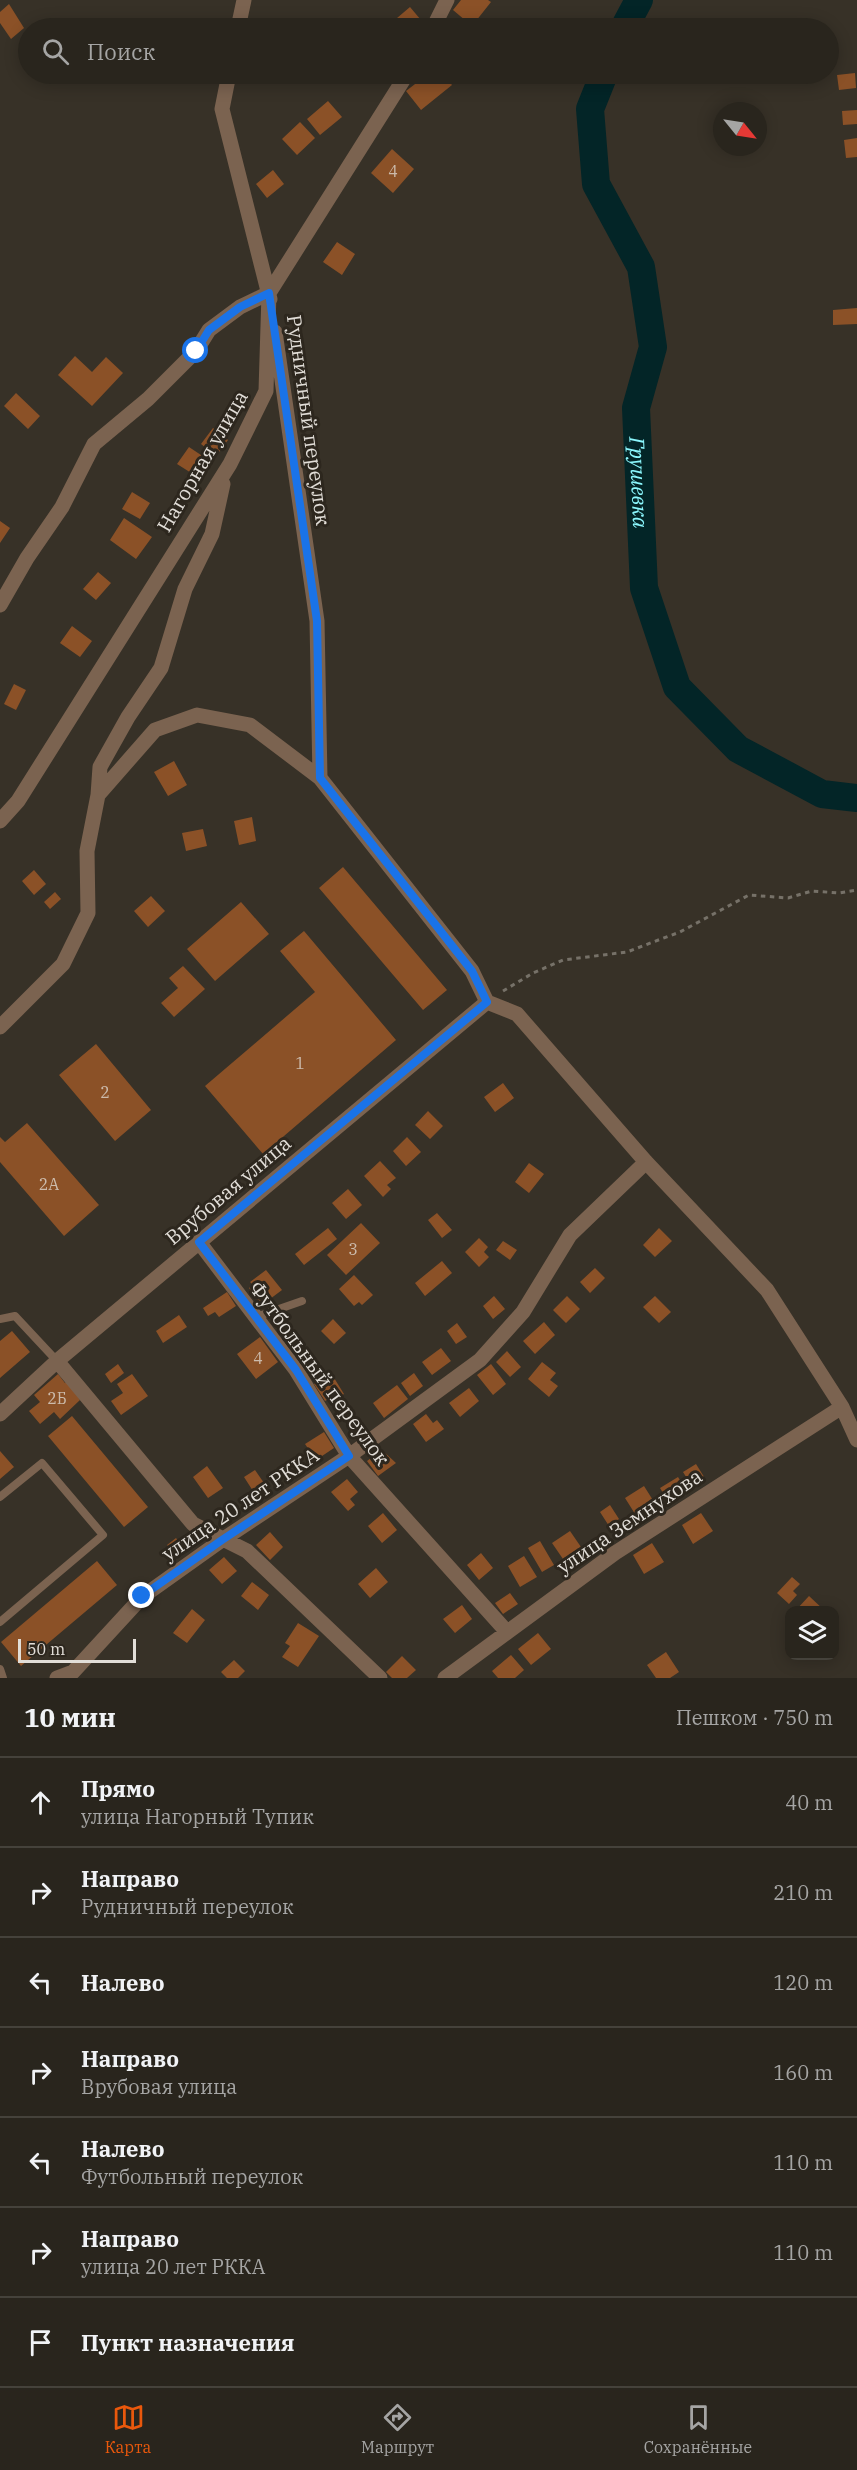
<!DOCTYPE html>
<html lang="ru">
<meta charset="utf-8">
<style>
:root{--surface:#29251d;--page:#35312a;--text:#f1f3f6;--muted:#a5a5a4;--line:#45423b;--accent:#ea580c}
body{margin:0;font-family:"IBM Plex Serif",serif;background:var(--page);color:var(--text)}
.controls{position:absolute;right:18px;bottom:18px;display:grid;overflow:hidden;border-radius:12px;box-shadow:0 3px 15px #0003}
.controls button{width:54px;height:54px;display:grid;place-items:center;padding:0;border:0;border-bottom:2px solid var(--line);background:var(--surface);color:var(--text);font:30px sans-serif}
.compass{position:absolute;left:713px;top:102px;width:54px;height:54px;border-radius:50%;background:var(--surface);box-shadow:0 3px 15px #0003;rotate:120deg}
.scale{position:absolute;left:18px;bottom:15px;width:118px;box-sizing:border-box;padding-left:6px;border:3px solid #e2ded8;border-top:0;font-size:16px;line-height:21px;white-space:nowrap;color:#e2ded8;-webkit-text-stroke:4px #2d271e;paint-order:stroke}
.stop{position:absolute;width:18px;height:18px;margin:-14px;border:4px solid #1a73e8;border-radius:50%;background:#fff}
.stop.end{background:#1a73e8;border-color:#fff;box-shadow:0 2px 6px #0008}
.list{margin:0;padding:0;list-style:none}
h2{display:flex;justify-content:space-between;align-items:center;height:78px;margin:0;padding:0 24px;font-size:26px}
h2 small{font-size:20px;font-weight:400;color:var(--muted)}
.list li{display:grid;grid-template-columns:39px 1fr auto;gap:18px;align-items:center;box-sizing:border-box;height:90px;padding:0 24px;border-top:2px solid var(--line)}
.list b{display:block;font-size:22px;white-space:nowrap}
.list p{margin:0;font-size:20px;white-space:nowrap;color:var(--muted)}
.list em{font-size:20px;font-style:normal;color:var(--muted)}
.icon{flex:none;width:33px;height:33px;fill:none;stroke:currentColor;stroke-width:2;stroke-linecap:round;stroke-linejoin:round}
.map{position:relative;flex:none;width:857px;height:1678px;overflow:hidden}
.search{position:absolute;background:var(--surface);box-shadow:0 3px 15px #0003;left:18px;right:18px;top:18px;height:66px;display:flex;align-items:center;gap:15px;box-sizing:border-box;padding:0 21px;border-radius:33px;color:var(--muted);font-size:22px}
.sheet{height:708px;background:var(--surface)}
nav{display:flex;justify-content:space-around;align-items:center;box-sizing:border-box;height:84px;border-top:2px solid var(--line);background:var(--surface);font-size:16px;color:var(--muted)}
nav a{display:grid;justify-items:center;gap:3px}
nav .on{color:var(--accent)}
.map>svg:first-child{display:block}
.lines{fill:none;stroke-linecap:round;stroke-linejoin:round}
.river{stroke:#032527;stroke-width:28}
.building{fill:#8b5127}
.path{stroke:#767168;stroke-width:3;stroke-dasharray:4.5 4.5;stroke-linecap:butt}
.lane{stroke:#7b6350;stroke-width:8}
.street{stroke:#7b6350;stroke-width:15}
.route{stroke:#1a73e8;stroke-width:8}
.labels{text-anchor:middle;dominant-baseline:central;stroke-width:6;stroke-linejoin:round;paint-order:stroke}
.number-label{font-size:16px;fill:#ccbbac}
.street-label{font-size:20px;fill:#e2ded8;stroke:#2d271e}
.water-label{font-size:21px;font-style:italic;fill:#8cf8fe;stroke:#2d271e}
</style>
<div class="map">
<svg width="857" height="1678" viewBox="0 0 857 1678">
<rect width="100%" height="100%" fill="#373127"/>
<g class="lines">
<g class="river">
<path d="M 624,28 L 639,0"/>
<path id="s1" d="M 604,74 L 590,109 L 596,184 L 641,267 L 653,347 L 636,408 L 644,588 L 677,687 L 738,749 L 822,794 L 857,798"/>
</g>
</g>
<path class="building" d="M 461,0 L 488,0 L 491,2 L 472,26 L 453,10 Z
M 9,4 L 24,28 L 11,39 L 0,23 L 0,12 Z
M 410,7 L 426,26 L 423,28 L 394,28 L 390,24 Z
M 855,73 L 856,88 L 839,90 L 837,75 Z
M 428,74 L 443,74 L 452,85 L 421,110 L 406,91 Z
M 328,101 L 342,117 L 320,135 L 307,119 Z
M 857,110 L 857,124 L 843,125 L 842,111 Z
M 300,122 L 315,138 L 297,155 L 282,139 Z
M 857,138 L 857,157 L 846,158 L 844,140 Z
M 392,149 L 414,169 L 393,193 L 371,173 Z
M 273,170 L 284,184 L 267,198 L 256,184 Z
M 337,242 L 355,254 L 342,275 L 323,262 Z
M 857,308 L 857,324 L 833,325 L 833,310 Z
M 75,356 L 92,372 L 106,357 L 123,373 L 92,406 L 58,375 Z
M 16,393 L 40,416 L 28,429 L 4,406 Z
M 213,428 L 228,440 L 216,456 L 201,444 Z
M 189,447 L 207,459 L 196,476 L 177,464 Z
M 132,492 L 150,503 L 140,519 L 122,509 Z
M 124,518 L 152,537 L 136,559 L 110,540 Z
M 0,521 L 10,528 L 0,543 Z
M 98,572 L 111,583 L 96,600 L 83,589 Z
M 72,626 L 92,641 L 80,657 L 60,643 Z
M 14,684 L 26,690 L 16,710 L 4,704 Z
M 174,761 L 187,785 L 168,796 L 154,772 Z
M 252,817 L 256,841 L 239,845 L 234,821 Z
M 203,829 L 207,846 L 186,851 L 182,833 Z
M 343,867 L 447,990 L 423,1010 L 319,888 Z
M 34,870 L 46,884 L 34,895 L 22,881 Z
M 55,892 L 61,899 L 50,909 L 44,902 Z
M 151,896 L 165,911 L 148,927 L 134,911 Z
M 241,902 L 269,934 L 215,981 L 187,949 Z
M 304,931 L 396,1040 L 263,1154 L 205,1086 L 315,992 L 280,951 Z
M 183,966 L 205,989 L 174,1017 L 161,1003 L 178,988 L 169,978 Z
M 96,1044 L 151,1110 L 115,1141 L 59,1075 Z
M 503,1083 L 514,1098 L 495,1112 L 484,1097 Z
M 428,1111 L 443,1126 L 430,1139 L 415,1125 Z
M 27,1123 L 99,1205 L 64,1236 L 0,1162 L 0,1137 L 5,1142 Z
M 407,1137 L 421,1152 L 406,1166 L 393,1151 Z
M 380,1161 L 396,1178 L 387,1185 L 391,1189 L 383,1197 L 364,1176 Z
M 529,1163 L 544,1174 L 529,1193 L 515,1182 Z
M 348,1189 L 362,1205 L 346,1219 L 332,1203 Z
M 437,1213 L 452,1230 L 442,1238 L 428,1220 Z
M 361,1223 L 380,1243 L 346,1275 L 327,1255 Z
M 328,1228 L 337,1239 L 304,1265 L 295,1254 Z
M 659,1228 L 672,1241 L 655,1257 L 643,1245 Z
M 479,1238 L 488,1247 L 484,1252 L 489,1257 L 479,1267 L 465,1252 Z
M 503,1241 L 517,1250 L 510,1260 L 496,1250 Z
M 442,1261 L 452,1273 L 425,1296 L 415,1283 Z
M 595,1268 L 605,1278 L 590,1293 L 580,1282 Z
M 266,1270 L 282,1290 L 262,1305 L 249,1288 L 253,1285 L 250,1282 Z
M 354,1275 L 373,1295 L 362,1305 L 359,1302 L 354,1306 L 339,1289 Z
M 227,1292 L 236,1306 L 219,1317 L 215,1312 L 208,1316 L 203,1308 Z
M 494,1296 L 505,1309 L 493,1319 L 483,1306 Z
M 567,1296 L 580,1309 L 566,1323 L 553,1310 Z
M 655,1296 L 671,1312 L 659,1323 L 643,1307 Z
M 179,1315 L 187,1327 L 163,1343 L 156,1331 Z
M 333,1319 L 346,1333 L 334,1344 L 321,1331 Z
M 544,1322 L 555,1335 L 535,1354 L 523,1341 Z
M 457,1323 L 467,1337 L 456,1344 L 447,1331 Z
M 12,1331 L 30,1352 L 0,1378 L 0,1341 Z
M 260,1337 L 278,1362 L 256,1379 L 237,1354 Z
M 441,1348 L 451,1361 L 432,1375 L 422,1362 Z
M 507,1351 L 521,1367 L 510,1377 L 496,1362 Z
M 542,1362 L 556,1373 L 550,1380 L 558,1386 L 549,1397 L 528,1379 Z
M 118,1364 L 124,1373 L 111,1383 L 105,1374 Z
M 491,1364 L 506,1384 L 493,1395 L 477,1375 Z
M 331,1373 L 344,1394 L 336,1399 L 334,1396 L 325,1401 L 314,1384 Z
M 414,1373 L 423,1386 L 410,1396 L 401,1383 Z
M 58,1374 L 65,1383 L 67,1381 L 80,1400 L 60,1419 L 54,1412 L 40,1424 L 29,1411 L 40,1402 L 34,1395 Z
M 132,1374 L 148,1396 L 121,1415 L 111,1401 L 123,1393 L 117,1384 Z
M 397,1385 L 408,1399 L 384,1418 L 373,1403 Z
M 469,1388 L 479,1401 L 460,1417 L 449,1403 Z
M 426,1414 L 433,1423 L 437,1420 L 444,1429 L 426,1442 L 413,1424 Z
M 72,1416 L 148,1507 L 124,1527 L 48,1436 Z
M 324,1432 L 334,1448 L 316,1460 L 305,1444 Z
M 382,1450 L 396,1463 L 378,1476 L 367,1461 Z
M 0,1451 L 14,1467 L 0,1479 Z
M 696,1464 L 706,1480 L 693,1488 L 683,1472 Z
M 207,1466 L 223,1488 L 208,1498 L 193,1477 Z
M 255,1470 L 264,1483 L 253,1491 L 244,1477 Z
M 678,1477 L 686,1490 L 668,1501 L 660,1488 Z
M 347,1479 L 358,1492 L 350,1499 L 355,1505 L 348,1511 L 331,1492 Z
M 644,1486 L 656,1505 L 637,1517 L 625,1498 Z
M 610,1505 L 619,1519 L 609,1526 L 600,1512 Z
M 383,1513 L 397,1530 L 382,1543 L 368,1526 Z
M 701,1513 L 713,1531 L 693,1544 L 682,1525 Z
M 570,1531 L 581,1547 L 563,1559 L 552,1543 Z
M 270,1532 L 283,1547 L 270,1560 L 256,1545 Z
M 176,1538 L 182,1546 L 173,1553 L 167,1545 Z
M 540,1541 L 554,1565 L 542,1572 L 528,1548 Z
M 652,1543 L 664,1562 L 644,1574 L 633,1555 Z
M 481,1553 L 493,1568 L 479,1580 L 467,1565 Z
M 524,1556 L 537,1577 L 520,1587 L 508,1566 Z
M 224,1557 L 237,1571 L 222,1584 L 209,1570 Z
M 97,1561 L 117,1585 L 21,1666 L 1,1642 Z
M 376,1568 L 388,1582 L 370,1598 L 358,1584 Z
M 792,1577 L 800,1584 L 793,1591 L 797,1595 L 789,1604 L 777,1593 Z
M 252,1582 L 269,1595 L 258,1610 L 241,1596 Z
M 510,1593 L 518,1604 L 503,1614 L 495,1603 Z
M 809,1596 L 824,1610 L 796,1610 Z
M 462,1605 L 472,1619 L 455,1633 L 443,1619 Z
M 192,1609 L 205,1620 L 187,1643 L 173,1633 Z
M 298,1623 L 319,1636 L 298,1667 L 282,1657 L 290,1646 L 285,1643 Z
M 538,1633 L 551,1649 L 531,1665 L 518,1649 Z
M 666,1652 L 679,1672 L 670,1678 L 656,1678 L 647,1665 Z
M 511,1655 L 524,1670 L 515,1678 L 498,1678 L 492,1671 Z
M 402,1656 L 416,1670 L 407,1678 L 392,1678 L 386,1672 Z
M 234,1660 L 245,1671 L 238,1678 L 227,1678 L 221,1672 Z"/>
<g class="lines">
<path class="path" d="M 503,991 L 533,973 L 563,960 L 627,952 L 653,942 L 680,932 L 749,895 L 788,898 L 812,891 L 839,893 L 857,890"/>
<path class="lane" d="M 256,1317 L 302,1301
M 0,1319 L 15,1316 L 57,1361
M 0,1497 L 42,1463 L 103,1535 L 0,1622
M 0,1669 L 3,1678"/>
<path class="street" d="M 238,28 L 244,0
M 433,28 L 447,0
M 229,74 L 222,109 L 270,299
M 275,332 L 317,621 L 320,778
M 0,605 L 27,558 L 62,507 L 94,444 L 148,399 L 196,351 L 209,330 L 240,307 L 269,293
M 98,795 L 100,767 L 128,717 L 161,668 L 185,589 L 212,534 L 223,484
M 0,821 L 18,801 L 230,464 L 266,391 L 269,293 L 407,74
M 0,1027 L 63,964 L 88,913 L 87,851 L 98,795 L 155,730 L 197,715 L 250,725 L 320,778 L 472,971 L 487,1002 L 517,1014 L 646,1162 L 767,1290 L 842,1407 L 857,1440
M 199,1242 L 296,1370 L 349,1456 L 507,1632
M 57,1361 L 193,1524 L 247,1551 L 380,1678
M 0,1414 L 57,1361 L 487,1002
M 57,1678 L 73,1672 L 142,1597 L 222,1540 L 349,1456 L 480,1360 L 523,1312 L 570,1235 L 646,1162
M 445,1678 L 615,1553 L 842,1407"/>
</g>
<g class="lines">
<path class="route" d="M 142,1596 L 222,1540 L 349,1456 L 296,1370 L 199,1242 L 487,1002 L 472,971 L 320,778 L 317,621 L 269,293 L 240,307 L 209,330 L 196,351"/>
</g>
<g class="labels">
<g class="number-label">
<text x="393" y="171">4</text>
<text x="300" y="1063">1</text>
<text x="105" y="1092">2</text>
<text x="49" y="1184">2А</text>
<text x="353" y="1249">3</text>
<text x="258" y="1358">4</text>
<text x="57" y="1398">2Б</text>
</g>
<g class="street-label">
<text transform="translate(309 420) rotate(82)">Рудничный переулок</text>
<text transform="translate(202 461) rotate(-60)">Нагорная улица</text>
<text transform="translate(228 1190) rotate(-40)">Врубовая улица</text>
<text transform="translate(320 1373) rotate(54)">Футбольный переулок</text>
<text transform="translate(240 1504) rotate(-34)">улица 20 лет РККА</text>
<text transform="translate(629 1521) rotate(-34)">улица Земнухова</text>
</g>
<g class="water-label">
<text stroke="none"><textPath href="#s1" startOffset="426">Грушевка</textPath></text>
</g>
</g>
</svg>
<div class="controls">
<button><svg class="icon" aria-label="layers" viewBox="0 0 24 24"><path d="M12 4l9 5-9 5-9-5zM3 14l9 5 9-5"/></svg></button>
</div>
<svg class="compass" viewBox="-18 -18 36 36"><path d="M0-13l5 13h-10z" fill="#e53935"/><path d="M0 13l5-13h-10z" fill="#a5a5a4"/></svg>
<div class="scale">50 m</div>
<div class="stop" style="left:196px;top:351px"></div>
<div class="stop end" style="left:142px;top:1596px"></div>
<div class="search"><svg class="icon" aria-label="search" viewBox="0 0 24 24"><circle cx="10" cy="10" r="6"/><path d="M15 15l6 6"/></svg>Поиск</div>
</div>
<section class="sheet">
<h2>10 мин<small>Пешком · 750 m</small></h2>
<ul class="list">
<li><svg class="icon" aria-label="ahead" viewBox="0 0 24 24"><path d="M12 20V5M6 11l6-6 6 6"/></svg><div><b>Прямо</b><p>улица Нагорный Тупик</p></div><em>40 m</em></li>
<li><svg class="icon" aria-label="right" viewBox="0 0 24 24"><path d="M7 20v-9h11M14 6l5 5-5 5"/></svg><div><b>Направо</b><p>Рудничный переулок</p></div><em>210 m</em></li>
<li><svg class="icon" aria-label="left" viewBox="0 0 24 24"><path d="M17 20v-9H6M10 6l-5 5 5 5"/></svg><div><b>Налево</b></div><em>120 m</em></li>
<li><svg class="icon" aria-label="right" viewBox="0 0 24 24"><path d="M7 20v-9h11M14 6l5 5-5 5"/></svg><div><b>Направо</b><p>Врубовая улица</p></div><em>160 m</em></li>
<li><svg class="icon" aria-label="left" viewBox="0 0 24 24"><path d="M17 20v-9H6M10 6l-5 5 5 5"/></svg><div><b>Налево</b><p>Футбольный переулок</p></div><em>110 m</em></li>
<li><svg class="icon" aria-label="right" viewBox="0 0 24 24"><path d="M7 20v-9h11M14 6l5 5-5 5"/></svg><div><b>Направо</b><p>улица 20 лет РККА</p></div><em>110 m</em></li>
<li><svg class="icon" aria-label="arrive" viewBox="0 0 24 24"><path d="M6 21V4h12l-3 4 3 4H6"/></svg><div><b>Пункт назначения</b></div></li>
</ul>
</section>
<nav>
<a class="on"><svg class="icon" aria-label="map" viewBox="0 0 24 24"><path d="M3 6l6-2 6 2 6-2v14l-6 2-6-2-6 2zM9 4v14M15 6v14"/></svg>Карта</a>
<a><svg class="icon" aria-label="directions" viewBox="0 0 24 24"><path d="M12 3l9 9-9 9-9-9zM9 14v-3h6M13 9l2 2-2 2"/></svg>Маршрут</a>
<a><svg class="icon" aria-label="saved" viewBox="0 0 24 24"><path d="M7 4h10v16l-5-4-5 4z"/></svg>Сохранённые</a>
</nav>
